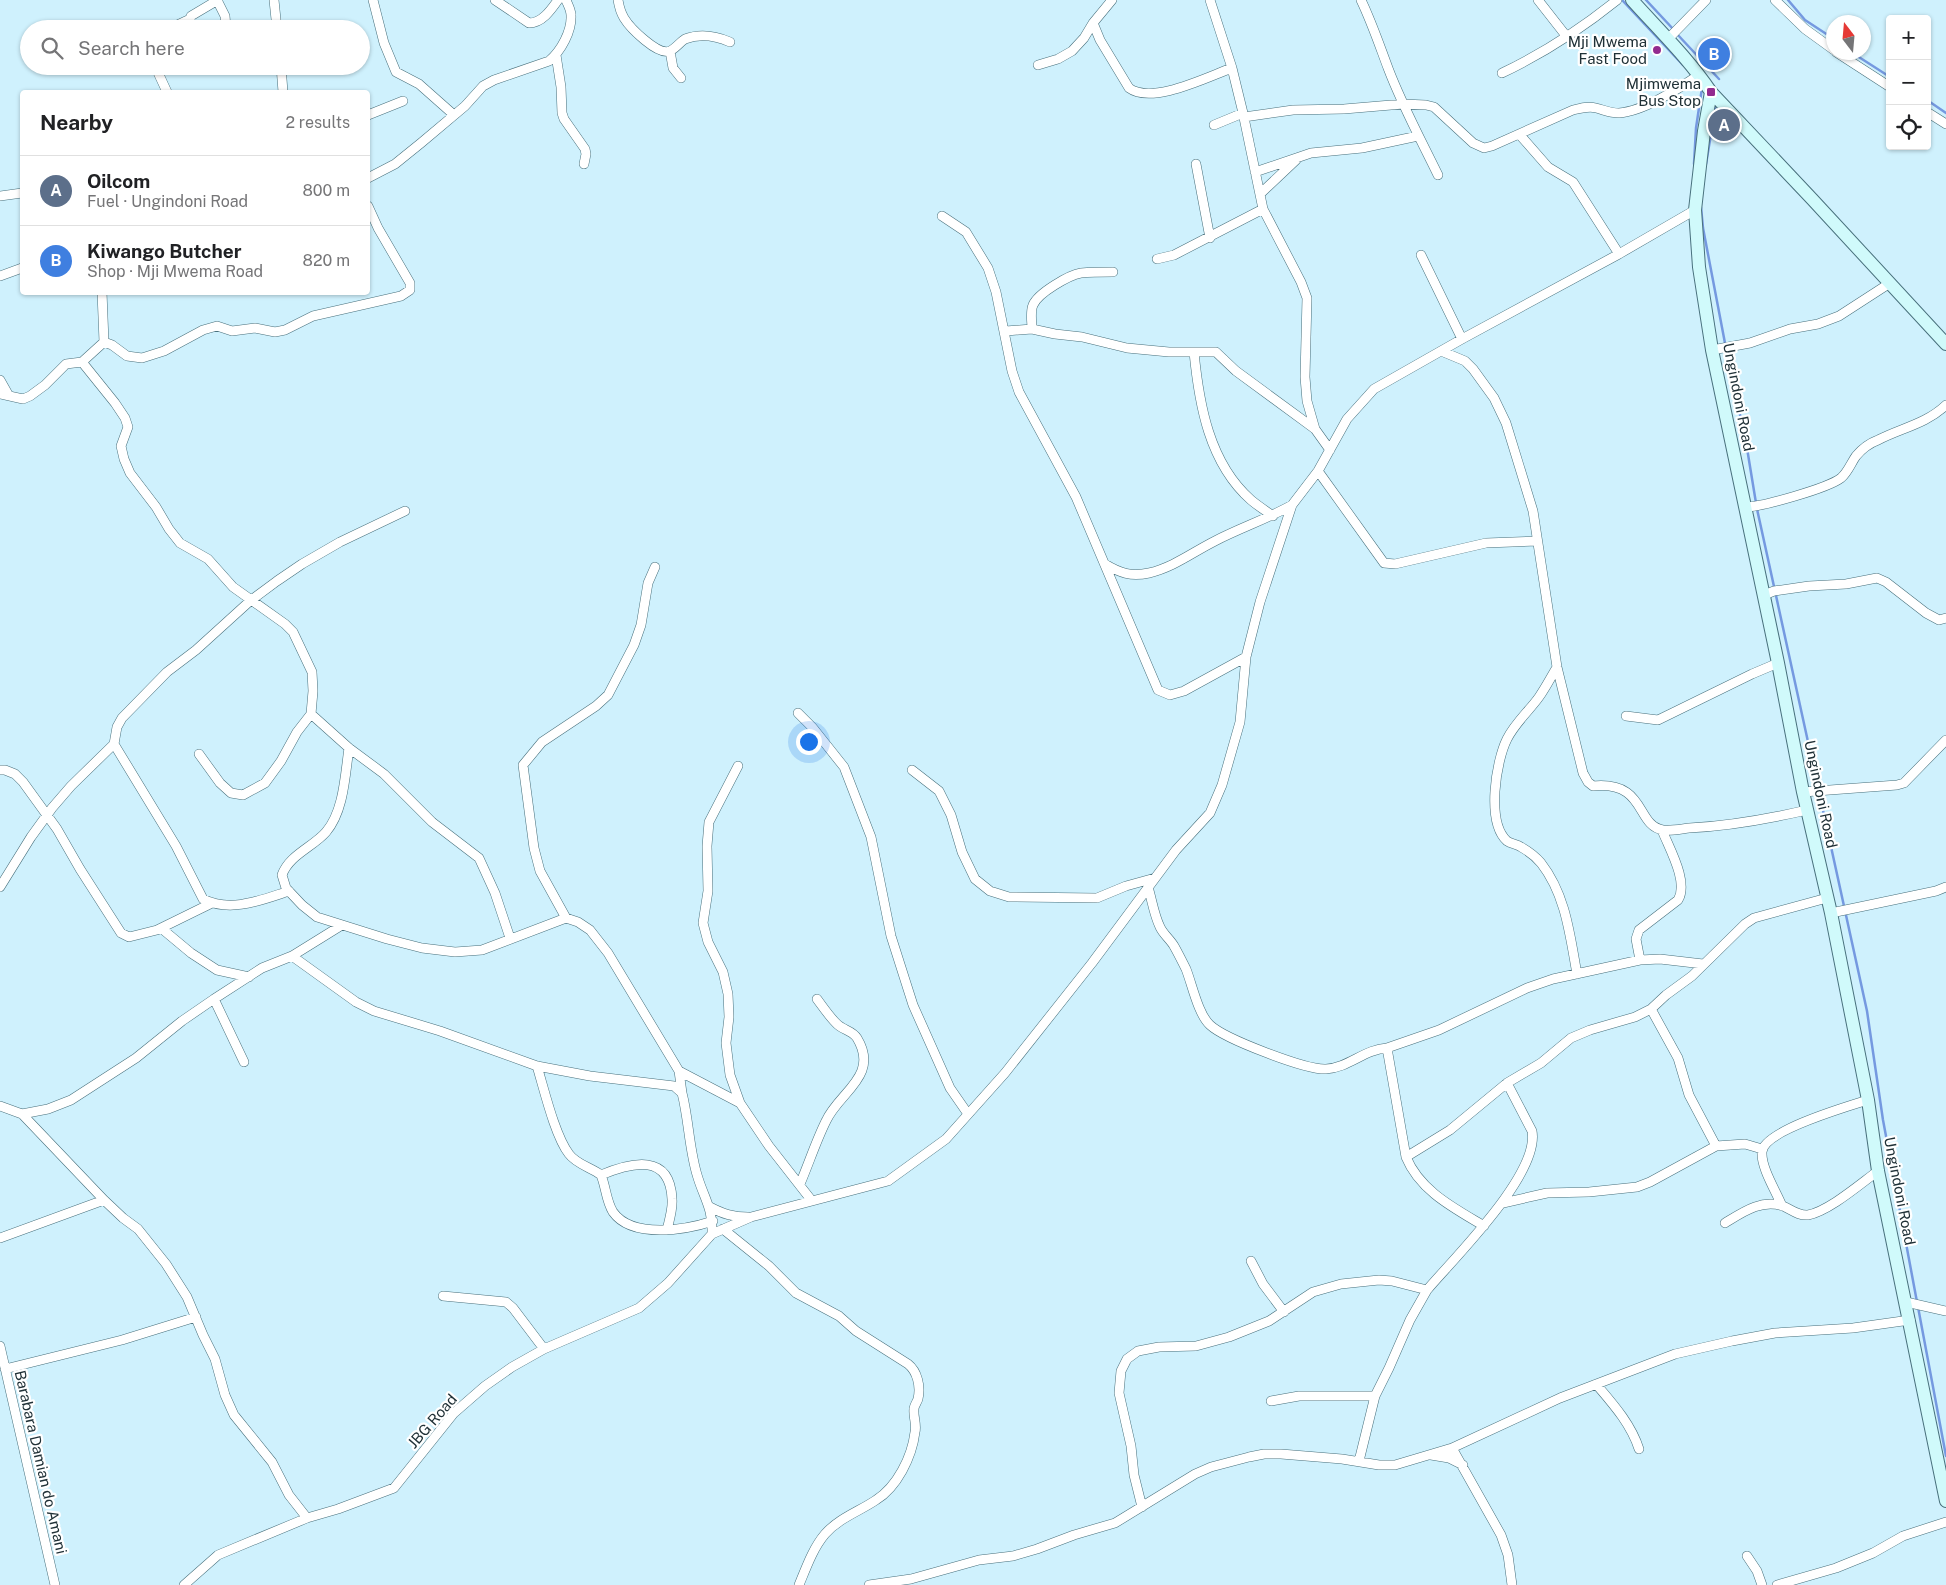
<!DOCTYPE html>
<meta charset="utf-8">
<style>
:root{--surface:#fff;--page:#f6f6f6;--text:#202124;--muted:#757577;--line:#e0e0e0;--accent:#ea580c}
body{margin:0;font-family:"Public Sans",sans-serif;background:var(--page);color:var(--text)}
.controls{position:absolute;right:15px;top:15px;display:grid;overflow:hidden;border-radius:5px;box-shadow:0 1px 4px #0004}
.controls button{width:45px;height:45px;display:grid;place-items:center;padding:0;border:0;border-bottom:1px solid var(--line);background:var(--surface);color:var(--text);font:25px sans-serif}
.compass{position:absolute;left:1826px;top:15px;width:45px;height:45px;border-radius:50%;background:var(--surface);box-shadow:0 1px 4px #0004;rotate:344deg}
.you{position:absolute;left:808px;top:741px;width:18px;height:18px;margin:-12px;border:4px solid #fff;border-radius:50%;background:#1a73e8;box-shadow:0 0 0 8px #1a73e833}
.badge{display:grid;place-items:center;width:32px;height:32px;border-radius:50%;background:var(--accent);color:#fff;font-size:16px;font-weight:700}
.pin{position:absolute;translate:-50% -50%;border:2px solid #fff;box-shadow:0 1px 5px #0006}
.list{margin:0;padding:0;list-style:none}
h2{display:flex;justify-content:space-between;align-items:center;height:65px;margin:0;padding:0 20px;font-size:21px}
h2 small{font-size:16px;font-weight:400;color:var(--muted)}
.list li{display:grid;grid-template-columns:32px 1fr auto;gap:15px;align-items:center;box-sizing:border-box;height:70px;padding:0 20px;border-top:1px solid var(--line)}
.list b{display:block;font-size:19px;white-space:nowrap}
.list p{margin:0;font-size:16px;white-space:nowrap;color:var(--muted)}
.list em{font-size:16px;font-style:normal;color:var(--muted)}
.icon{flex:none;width:28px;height:28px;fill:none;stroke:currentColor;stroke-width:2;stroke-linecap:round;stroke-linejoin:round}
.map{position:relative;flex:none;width:1946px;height:1585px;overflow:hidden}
.search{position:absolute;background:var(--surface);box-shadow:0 1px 4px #0004;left:20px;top:20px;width:350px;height:55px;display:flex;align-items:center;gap:12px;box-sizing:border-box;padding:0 18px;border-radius:28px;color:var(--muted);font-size:19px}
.panel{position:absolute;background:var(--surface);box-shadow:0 1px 4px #0004;left:20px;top:90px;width:350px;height:205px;border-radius:5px}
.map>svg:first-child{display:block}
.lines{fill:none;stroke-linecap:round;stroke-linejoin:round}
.stream{stroke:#7599e0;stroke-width:2.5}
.street-casing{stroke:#48707c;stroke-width:10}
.secondary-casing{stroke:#48707c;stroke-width:14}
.street{stroke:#fff;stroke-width:9}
.secondary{stroke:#d0fafb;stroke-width:12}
.poi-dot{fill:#932b8f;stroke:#fff;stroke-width:2}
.labels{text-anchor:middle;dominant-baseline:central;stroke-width:4.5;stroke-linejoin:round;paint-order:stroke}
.poi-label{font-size:15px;fill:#203137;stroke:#fff;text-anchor:end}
.street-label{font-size:15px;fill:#203137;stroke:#fff}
</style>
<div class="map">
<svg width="1946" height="1585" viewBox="0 0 1946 1585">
<rect width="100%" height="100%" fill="#cff1fd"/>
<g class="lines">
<path class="stream" d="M 1622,0 L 1683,65
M 1646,0 L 1674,30
M 1788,0 L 1805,20 L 1834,39
M 1677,34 L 1719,79
M 1851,52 L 1890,77
M 1927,100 L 1946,113
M 1694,164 L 1696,128 L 1702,88
M 1706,164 L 1715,110 L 1714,103
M 1701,207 L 1703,228 L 1733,385 L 1745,436 L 1756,503
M 1757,509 L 1867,1011 L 1883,1120 L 1917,1302
M 1918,1307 L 1946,1456"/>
<g class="street-casing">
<path id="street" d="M 217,0 L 225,16 L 226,27 L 223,29
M 274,0 L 277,29
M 373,0 L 384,43 L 396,72 L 419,84 L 454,115
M 495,0 L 529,23 C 542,23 551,10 558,0
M 618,0 C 619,6 621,13 624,18 C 630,28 658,56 670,51 C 676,48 680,42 685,39 C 701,33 716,36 730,42
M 1210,0 L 1232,68 L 1243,113 L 1263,209 L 1301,282 L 1307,298 L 1305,377 L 1307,401 L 1315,429 L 1330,450
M 1361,0 C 1372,23 1379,44 1388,68 C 1402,105 1421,140 1438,175
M 1538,0 L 1567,37
M 1775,0 L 1805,29 L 1834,50
M 1093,23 L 1100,40 L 1129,88 C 1152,105 1207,77 1232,68
M 175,26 L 190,19 L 191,16 L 218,0
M 1668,39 L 1706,0
M 670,51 L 673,68 L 681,78
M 1836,52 L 1890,87
M 556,55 L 561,87 L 562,113 L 564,119 L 585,149 L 586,154 L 584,164
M 1038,65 L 1058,59 L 1072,51 L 1084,38 L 1093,23 L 1112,0
M 155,66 L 167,92
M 281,66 L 283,92
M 1502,73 C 1544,53 1581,29 1617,0
M 1927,112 L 1946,124
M 368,115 L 403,101
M 1244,117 L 1293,110 L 1344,109 L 1403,104 L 1426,105 L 1434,107 L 1473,143 L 1484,148 L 1492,146 L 1573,110 C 1581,108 1589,106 1596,108 C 1604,110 1610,113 1619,113 C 1644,111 1678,89 1699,75
M 1214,125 L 1243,113
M 1519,134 L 1548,167 L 1573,182 L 1619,254
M 1196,164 L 1210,238
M 1255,172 L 1311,153 L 1362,148 L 1418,136
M 368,178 L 395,164 L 421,143 L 465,106 L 483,86 L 494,80 L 549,61 C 561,51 572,31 571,15 C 571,10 568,5 566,0
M 1260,194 L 1296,160
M 0,196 L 22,193
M 942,216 L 966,232 L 988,268 L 996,292 L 1012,371 L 1019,392 L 1076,497 L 1158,690 L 1170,695 L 1184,691 L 1246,657
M 1421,255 L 1462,339
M 1157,259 L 1174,255 L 1263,209
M 0,276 L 22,268
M 102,292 L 104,342
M 1032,329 C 1032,322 1030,312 1033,305 C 1038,293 1069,275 1081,273 C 1092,272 1103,272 1113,272
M 1006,331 L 1032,329 L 1055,334 L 1082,337 L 1127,348 L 1169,352 L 1216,352 L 1236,371 L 1315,429
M 1712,350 L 1750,343 L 1790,329 L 1818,324 L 1839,316 L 1890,283
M 1441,351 L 1465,361 L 1473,369 L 1494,398 L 1506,423 L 1533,511 L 1557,667 L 1583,773 L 1588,782 L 1593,786 C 1647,781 1635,825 1663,830 C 1671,831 1681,829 1689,828 C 1729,826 1768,819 1807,810
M 1194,352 C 1199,404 1209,463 1251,500 C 1258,506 1266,511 1273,516
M 82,362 L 104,342 L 112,345 L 127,356 L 142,358 L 164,351 L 203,330 L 217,326 L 232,331 L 255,328 L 275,332 L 285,330 L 313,316 L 401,296 L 410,290 L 410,283 L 378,228 L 368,206
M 0,380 L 9,396
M 0,394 L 23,399 L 30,396 L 45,385 L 66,364 L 82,362 L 115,403 L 125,418 L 128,427 L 121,446 L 124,459 L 130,473 L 156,507 L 169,529 L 180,543 L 208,559 L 233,587 L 285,624 L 293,632 L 312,672 L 313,691 L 311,714 L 297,732 L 281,761 L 265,783 L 243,795 L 231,793 L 220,783 L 199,754
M 1318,471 L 1384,563 L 1395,564 L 1486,543 L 1537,541
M 1745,507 C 1762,507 1828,488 1841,478 C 1848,472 1851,463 1856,456 C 1861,450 1870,443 1878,440 C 1901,428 1926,424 1946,405
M 1105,564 C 1120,573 1131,577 1149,573 C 1174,567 1193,552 1215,541 C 1240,528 1267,519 1292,505
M 1764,595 L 1774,591 L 1809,586 L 1846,584 L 1877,578 L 1886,582 L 1926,613 L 1939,620 L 1946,618
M 1557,667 C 1551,677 1546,687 1539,697 C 1529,711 1515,723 1507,739 C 1496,761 1486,822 1507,841 C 1511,844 1517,844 1521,847 C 1528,851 1536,857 1541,863 C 1566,895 1570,936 1577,974
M 798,713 L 813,728 L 844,767 L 871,837 L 891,936 L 913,1005 L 950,1088 L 968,1114
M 311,714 L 349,748 L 384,774 L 432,822 L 479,858 L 495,893 L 510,938
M 1626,716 L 1658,720 L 1752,674 L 1778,663
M 114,744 L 176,846 L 203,899 C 231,913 261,900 289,891
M 349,748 C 345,775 344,811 326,832 C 313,847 289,855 282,875 L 286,888 L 302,905 L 317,917 L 387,939 L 422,948 L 455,952 L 482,950 L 566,918 L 578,922 L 590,930 L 608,953 L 679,1071 L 682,1093
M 738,766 L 709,822 L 707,846 L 708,891 L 703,923 L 708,942 L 723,972 L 728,994 L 729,1017 L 726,1043 L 730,1075 L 740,1103 L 769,1146 L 812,1201
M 0,770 L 5,770 L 15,774 L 23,782 L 57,829 L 80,869 L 121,933 L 129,937 L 157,930 L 212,903
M 912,770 L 939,791 L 951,815 L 962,852 L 975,879 L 990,891 L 1009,897 L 1097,898 L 1126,886 L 1155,878
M 1803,792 L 1897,785 L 1904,783 L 1946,740
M 0,887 L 31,837 L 52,808 L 71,786 L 114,744 L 117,727 L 122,718 L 167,672 L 196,650 L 250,601 L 277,581 L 302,564 L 340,542 L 405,511
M 1148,887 C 1152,900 1154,915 1160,927 C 1163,934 1170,939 1174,946 C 1178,953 1182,961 1186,969 C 1192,984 1198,1014 1210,1025 C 1225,1039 1306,1070 1326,1069 C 1348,1068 1365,1049 1387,1048 L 1439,1030 L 1527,988 L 1553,979 L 1640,960 L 1660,959 L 1703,964
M 1831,913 L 1936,891 L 1946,887
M 566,918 L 540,871 L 534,848 L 523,765 L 542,742 L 596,706 L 608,695 L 634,645 L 641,625 L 648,583 L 655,567
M 161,928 L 191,953 L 217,970 L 249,977
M 292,956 L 356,1002 L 374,1011 L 440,1031 L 537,1066 L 590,1076 L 674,1086 L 682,1093 C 689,1120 689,1151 698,1178 C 705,1200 713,1209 712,1234
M 1640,960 L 1636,939 L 1639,930 L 1678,900 C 1689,882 1669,848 1662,830
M 214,999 L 244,1062
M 1651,1009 L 1678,1058 L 1689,1095 L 1716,1146 L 1745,1144 L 1762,1149
M 1387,1048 L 1406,1157 C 1420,1191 1454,1208 1484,1226
M 537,1066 C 544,1089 555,1136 569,1154 C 576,1164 592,1168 601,1175 C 606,1187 606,1201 613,1212 C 632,1239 686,1230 713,1221
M 679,1071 L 740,1103
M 0,1106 L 22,1114 L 48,1109 L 71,1100 L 136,1058 L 182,1021 L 214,999 L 262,968 L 292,956 L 342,925
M 22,1114 L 104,1200 L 123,1218 L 138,1229 L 166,1264 L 187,1297 L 203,1335 L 215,1359 L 225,1395 L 234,1415 L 272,1462 L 289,1495 L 307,1518
M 1406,1157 L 1450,1130 L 1507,1083 L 1541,1063 L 1571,1038 L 1590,1030 L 1635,1017 L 1651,1009 L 1666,995 L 1692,976 L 1745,924 L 1754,918 L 1827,898
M 601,1175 C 632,1162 670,1153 672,1199 C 673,1209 669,1221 667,1230
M 800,1184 C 809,1163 816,1141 826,1121 C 839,1092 880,1076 857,1038 C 852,1030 842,1030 836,1023 C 829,1016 823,1007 817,999
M 1503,1203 L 1547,1193 L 1589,1192 L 1637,1187 L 1650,1182 L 1716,1146
M 1782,1206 C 1776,1191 1761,1168 1762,1152 C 1763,1131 1849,1106 1868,1100
M 710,1207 C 723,1214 733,1217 748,1217
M 1725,1223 C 1743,1212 1761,1199 1783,1206 C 1792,1210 1798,1216 1808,1215 C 1829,1211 1860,1184 1878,1171
M 723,1229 L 769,1266 L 796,1293 L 839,1316 L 856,1331 L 908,1364 C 917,1371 921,1386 918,1399 C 917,1402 914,1406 914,1409 C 913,1417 917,1424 915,1432 C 912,1457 897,1487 876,1500 C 860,1511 839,1518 825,1534 C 813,1548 806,1568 799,1585
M 0,1238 L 104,1200
M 1251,1261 L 1263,1284 L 1284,1312
M 443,1296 L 506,1302 L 513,1308 L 544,1349
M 1906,1302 L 1946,1311
M 0,1346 L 55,1585
M 5,1369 L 122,1340 L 196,1317
M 1596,1384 C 1613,1404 1631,1424 1639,1449
M 1271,1401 L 1299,1396 L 1375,1396
M 1452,1448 L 1501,1535 L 1508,1555 L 1512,1585
M 1431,1455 L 1449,1458 L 1463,1465
M 1359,1461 L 1375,1396 L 1389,1368 L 1410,1320 L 1427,1290 C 1454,1258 1540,1174 1532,1131 L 1507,1083
M 1142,1507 L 1134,1475 L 1131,1446 L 1119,1393 L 1121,1371 L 1127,1359 L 1138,1351 L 1159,1347 L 1196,1346 L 1229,1337 L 1269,1321 L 1313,1292 L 1341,1284 L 1379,1280 L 1392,1281 L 1427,1290
M 1747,1556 L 1757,1571 L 1762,1585
M 184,1585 L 218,1555 L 307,1518 L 338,1509 L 394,1488 L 454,1413 L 485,1386 L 512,1367 L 544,1349 L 639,1308 L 668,1283 L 712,1234 L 751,1217 L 888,1181 L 946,1139 L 1005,1073 L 1092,963 L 1176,850 L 1210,813 L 1222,785 L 1240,722 L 1246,657 L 1260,602 L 1292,505 L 1318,471 L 1347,419 L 1374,389 L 1462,339 L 1619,254 L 1695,210
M 869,1585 L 911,1579 L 979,1560 L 1013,1556 L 1037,1549 L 1074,1535 L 1115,1523 L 1195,1474 L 1211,1467 L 1249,1457 L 1264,1454 L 1281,1454 L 1342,1459 L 1379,1465 L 1395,1465 L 1452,1448 L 1560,1398 L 1675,1354 L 1732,1341 L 1775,1333 L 1853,1328 L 1910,1320
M 1777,1585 L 1836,1568 L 1873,1553 L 1903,1536 L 1946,1522"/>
</g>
<g class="secondary-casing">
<path id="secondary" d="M 1632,0 C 1659,30 1688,58 1711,92 L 1812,199 L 1946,344
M 1711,92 L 1704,131 L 1695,210 L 1699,267 L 1712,350 L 1778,663 L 1803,792 L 1831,913 L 1868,1100 L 1878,1171 L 1946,1501"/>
</g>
<use href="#street" class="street"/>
<use href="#secondary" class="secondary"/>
</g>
<g class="poi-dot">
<circle cx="1657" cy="50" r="5"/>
<rect x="1706" y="87" width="10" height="10" rx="2.5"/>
</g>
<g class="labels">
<g class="poi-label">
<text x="1647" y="41">Mji Mwema<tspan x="1647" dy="17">Fast Food</tspan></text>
<text x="1701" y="83">Mjimwema<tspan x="1701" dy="17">Bus Stop</tspan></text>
</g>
<g class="street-label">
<text transform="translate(1739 397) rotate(79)">Ungindoni Road</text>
<text transform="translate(1821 794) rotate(78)">Ungindoni Road</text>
<text transform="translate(1900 1191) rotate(79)">Ungindoni Road</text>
<text transform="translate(432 1421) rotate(-49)">JBG Road</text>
<text transform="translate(41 1462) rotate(77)">Barabara Damian do Amani</text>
</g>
</g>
</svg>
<div class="controls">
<button>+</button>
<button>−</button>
<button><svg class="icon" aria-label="locate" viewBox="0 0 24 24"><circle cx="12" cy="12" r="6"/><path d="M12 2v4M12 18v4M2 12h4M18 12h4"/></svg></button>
</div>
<svg class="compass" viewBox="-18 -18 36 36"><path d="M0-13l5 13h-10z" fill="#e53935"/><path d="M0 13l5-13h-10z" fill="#757577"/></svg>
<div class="you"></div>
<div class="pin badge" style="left:1724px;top:125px;background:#5c6f8a">A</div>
<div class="pin badge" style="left:1714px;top:54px;background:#3f7fe0">B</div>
<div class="search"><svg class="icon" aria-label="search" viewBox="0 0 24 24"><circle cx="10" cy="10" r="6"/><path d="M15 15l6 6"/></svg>Search here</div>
<section class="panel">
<h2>Nearby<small>2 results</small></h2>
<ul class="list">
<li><span class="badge" style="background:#5c6f8a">A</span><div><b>Oilcom</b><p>Fuel · Ungindoni Road</p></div><em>800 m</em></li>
<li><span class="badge" style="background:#3f7fe0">B</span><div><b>Kiwango Butcher</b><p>Shop · Mji Mwema Road</p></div><em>820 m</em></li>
</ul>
</section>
</div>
